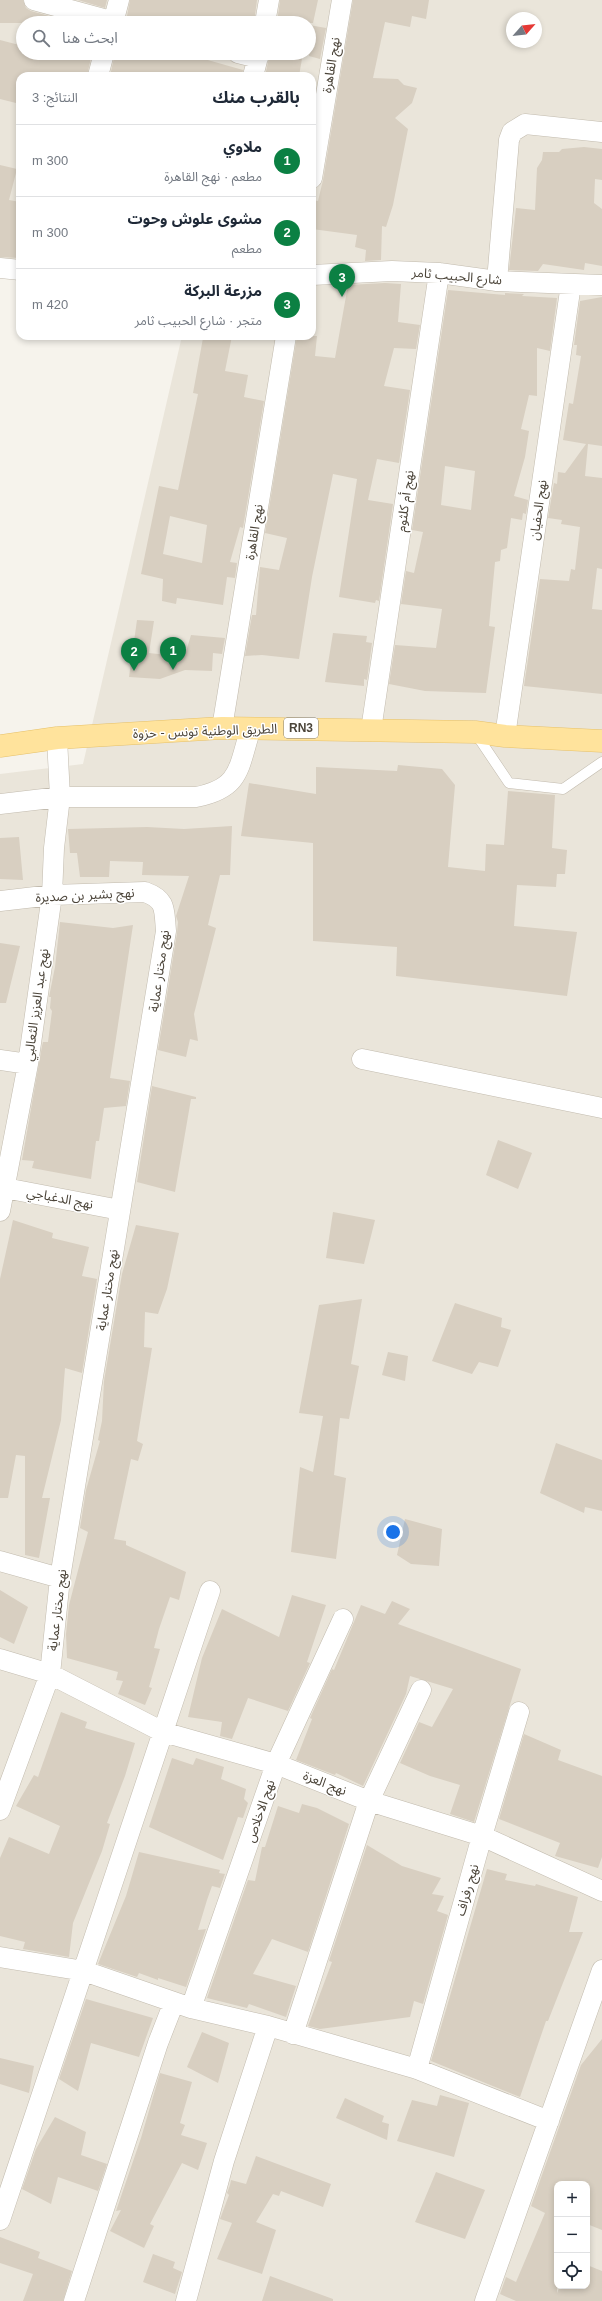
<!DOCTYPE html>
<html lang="ar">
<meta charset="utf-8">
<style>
:root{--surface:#fff;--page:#f6f6f7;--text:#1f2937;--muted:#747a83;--line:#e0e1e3;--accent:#0b8043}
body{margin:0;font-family:Arial,"Noto Sans Arabic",sans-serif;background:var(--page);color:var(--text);direction:rtl}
.controls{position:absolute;right:12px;bottom:12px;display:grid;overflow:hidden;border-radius:8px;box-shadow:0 2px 6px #0003}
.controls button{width:36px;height:36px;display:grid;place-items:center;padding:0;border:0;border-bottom:1px solid var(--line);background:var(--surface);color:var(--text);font:20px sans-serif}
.compass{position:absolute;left:506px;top:12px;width:36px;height:36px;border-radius:50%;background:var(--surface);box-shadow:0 2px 6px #0003;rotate:63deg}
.you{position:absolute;left:393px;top:1532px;width:14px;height:14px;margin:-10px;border:3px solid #fff;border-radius:50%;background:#1a73e8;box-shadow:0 0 0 6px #1a73e833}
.badge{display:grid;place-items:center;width:26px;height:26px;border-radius:50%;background:var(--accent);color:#fff;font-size:13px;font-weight:700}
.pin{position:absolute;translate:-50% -33px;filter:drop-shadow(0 1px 2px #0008)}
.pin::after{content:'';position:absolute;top:21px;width:14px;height:12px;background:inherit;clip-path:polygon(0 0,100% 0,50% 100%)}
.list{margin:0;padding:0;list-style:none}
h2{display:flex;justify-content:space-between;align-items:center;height:52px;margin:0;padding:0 16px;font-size:17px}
h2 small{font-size:13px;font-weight:400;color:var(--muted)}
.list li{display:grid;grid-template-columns:26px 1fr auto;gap:12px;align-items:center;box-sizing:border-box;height:72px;padding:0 16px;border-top:1px solid var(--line)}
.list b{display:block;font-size:15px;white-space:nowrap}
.list p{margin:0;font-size:13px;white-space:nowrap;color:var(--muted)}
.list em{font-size:13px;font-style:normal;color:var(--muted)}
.icon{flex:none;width:22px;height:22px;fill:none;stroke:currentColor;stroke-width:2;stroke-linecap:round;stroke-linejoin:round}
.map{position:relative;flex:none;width:602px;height:2301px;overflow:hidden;direction:ltr}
.search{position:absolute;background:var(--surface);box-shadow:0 2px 6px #0003;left:16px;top:16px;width:300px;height:44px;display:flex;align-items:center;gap:10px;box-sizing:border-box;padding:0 14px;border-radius:22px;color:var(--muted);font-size:15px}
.panel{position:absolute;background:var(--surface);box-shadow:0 2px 6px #0003;left:16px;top:72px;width:300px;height:268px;border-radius:12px;direction:rtl}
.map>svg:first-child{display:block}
.residential{fill:#eae5da;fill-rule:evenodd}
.building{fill:#d8cfc1;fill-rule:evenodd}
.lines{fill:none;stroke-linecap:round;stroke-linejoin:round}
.service-casing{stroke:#c2bbae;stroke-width:11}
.minor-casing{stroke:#c2bbae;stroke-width:21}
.primary-casing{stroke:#e6c16a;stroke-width:23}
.service{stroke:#fff;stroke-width:10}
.minor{stroke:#fff;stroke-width:20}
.primary{stroke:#ffe39c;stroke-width:22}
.labels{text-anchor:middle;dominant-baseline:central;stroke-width:3;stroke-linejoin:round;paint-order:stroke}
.shield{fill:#fff;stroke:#817c74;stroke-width:1}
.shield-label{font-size:12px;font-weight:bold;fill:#4b4439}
.street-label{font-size:13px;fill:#4b4439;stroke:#fff}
</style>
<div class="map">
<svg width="602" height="2301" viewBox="0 0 602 2301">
<rect width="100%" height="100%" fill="#f6f3ec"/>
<path class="residential" d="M 0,0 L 602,0 L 602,2301 L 0,2301 L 0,774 L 83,764 L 182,336 L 312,336 L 312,76 L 20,76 L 20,278 L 0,276 ZM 512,18 L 536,18 L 536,42 L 512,42 ZM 23,23 L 309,23 L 309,53 L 23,53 ZM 557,2184 L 587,2184 L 587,2286 L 557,2286 Z"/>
<path class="building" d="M 0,0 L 23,0 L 26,8 L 31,11 L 74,23 L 0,23 Z
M 78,0 L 107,0 L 105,8 Z
M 130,0 L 257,0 L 254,23 L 129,23 L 127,16 Z
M 280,0 L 318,0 L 313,23 L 277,23 Z
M 353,0 L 429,0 L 426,19 L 412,16 L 410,27 L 385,22 L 373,78 L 398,79 L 404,85 L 417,88 L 412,103 L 395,118 L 408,129 L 393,205 L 386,227 L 382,226 L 381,260 L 365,261 L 366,250 L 355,247 L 357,235 L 312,229 L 312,200 L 318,201 L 323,180 Z
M 309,25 L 326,28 L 320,59 L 309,56 Z
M 0,40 L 23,46 L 23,53 L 92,53 L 87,76 L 20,76 L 20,104 L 0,99 Z
M 115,53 L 165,53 L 188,60 L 190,55 L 243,70 L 242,76 L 110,76 Z
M 270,53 L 303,53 L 299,76 L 265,76 Z
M 584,147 L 602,149 L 602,180 L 595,179 L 594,203 L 602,209 L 602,266 L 585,263 L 584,270 L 543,264 L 538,271 L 509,270 L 516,208 L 535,210 L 537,168 L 542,160 L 543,152 L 559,152 L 562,149 Z
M 0,165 L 17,169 L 9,200 L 20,202 L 20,258 L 0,257 Z
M 385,283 L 401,284 L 398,322 L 420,325 L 416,349 L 394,348 L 384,386 L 410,390 L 399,463 L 377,459 L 368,500 L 393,504 L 379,601 L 376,600 L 375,603 L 339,597 L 357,479 L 333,474 L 312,577 L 299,659 L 262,655 L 245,656 L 252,615 L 256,615 L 260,567 L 279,570 L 287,538 L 265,533 L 297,336 L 317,336 L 315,356 L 335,358 L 348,285 Z
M 448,290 L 505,295 L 505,293 L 524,294 L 522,296 L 557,298 L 550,351 L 537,348 L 537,396 L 529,395 L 521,429 L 529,431 L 525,457 L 514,496 L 528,500 L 526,514 L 523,513 L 522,520 L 511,518 L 507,548 L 501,550 L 500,561 L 495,562 L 489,626 L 495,627 L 486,693 L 425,691 L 389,684 L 395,645 L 436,648 L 442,609 L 401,604 L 406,571 L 414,573 L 423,532 L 412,530 ZM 445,466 L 475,471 L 471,510 L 441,505 Z
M 602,297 L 602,446 L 588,444 L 585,476 L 602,478 L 602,569 L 597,568 L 592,609 L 602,610 L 602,694 L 524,686 L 540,579 L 569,581 L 571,569 L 575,570 L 580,527 L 561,524 L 562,520 L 548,518 L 554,483 L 557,484 L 558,472 L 565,473 L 586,444 L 563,440 L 569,403 L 573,404 L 581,356 L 576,355 L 577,345 L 574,345 L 580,301 Z
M 209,336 L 232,336 L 225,371 L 248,375 L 244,397 L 264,401 L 243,528 L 240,527 L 230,562 L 237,563 L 235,578 L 227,577 L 223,605 L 177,598 L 176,604 L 162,601 L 163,579 L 141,574 L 159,486 L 178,490 L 198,394 L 193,393 L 203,338 L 209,340 ZM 170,516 L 207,525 L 202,563 L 163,554 Z
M 137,620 L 154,621 L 149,653 L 167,655 L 185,655 L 191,635 L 225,638 L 222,654 L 213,653 L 212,671 L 185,670 L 160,679 L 129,677 Z
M 333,633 L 367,636 L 366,642 L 372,643 L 367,680 L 364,679 L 364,686 L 325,682 Z
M 398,765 L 442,769 L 455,785 L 448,867 L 485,871 L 486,844 L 504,845 L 508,791 L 555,795 L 552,848 L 567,850 L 565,874 L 557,874 L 556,887 L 517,885 L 514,926 L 577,932 L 567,996 L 396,976 L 397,947 L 313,941 L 313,843 L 241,836 L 249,783 L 316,794 L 316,767 L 397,771 Z
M 232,826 L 230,875 L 220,875 L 208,925 L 216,928 L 194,1014 L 198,1041 L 190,1039 L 186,1057 L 158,1050 L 177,933 L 178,922 L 176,916 L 189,876 L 142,875 L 143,862 L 110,861 L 109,877 L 80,877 L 77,853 L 70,853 L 68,829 L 147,827 L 184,829 Z
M 19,837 L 23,880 L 0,879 L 0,838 Z
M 60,922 L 113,928 L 133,925 L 110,1078 L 130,1081 L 126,1106 L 104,1108 L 99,1141 L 96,1141 L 91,1179 L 32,1168 L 34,1161 L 22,1160 L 42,1046 L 43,1042 L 48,1042 L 52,1011 L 50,1008 L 51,997 L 49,997 L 55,967 Z
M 0,943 L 20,946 L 6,1003 L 0,1003 Z
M 152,1086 L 196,1097 L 196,1099 L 191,1099 L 175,1192 L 137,1182 Z
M 498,1140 L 532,1153 L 518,1189 L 486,1175 Z
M 333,1212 L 375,1220 L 364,1264 L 326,1258 Z
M 13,1220 L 53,1233 L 52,1238 L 89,1247 L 82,1276 L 97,1279 L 82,1373 L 65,1368 L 61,1420 L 42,1498 L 50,1498 L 39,1558 L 25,1555 L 25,1456 L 16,1455 L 8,1498 L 0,1498 L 0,1279 Z
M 136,1225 L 179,1233 L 167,1289 L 158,1314 L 145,1312 L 144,1347 L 152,1348 L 137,1441 L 143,1444 L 138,1461 L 131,1459 L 114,1539 L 126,1541 L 126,1545 L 186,1572 L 179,1600 L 170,1597 L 159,1629 L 154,1648 L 160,1649 L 149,1687 L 152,1688 L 145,1705 L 118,1694 L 123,1681 L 116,1680 L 118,1672 L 67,1658 L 66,1634 L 69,1605 L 88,1532 L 80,1528 L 86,1490 L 100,1441 L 98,1440 L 102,1421 L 104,1381 L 122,1274 Z
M 362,1299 L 351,1364 L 359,1366 L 349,1419 L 340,1418 L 334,1475 L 346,1478 L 336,1559 L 291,1552 L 300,1467 L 313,1472 L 323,1416 L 299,1413 L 319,1305 Z
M 455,1303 L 502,1318 L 501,1327 L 511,1330 L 498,1367 L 479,1362 L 472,1374 L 432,1361 Z
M 388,1352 L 408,1356 L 405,1381 L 382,1375 Z
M 556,1443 L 602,1460 L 602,1511 L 585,1507 L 584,1513 L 540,1493 Z
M 405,1519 L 442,1529 L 439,1566 L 411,1564 L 397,1555 Z
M 0,1590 L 28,1607 L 14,1644 L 0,1637 Z
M 292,1595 L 326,1605 L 307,1662 L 310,1663 L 288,1711 L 248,1698 L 232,1739 L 220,1736 L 222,1722 L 188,1717 L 202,1658 L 222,1609 L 279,1637 Z
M 392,1601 L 410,1609 L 398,1624 L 521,1669 L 474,1822 L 450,1814 L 460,1785 L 430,1776 L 400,1763 L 419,1722 L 432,1727 L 453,1689 L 410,1676 L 406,1694 L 363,1786 L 336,1773 L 335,1775 L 296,1760 L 312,1719 L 310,1718 L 332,1669 L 334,1670 L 361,1605 L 385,1614 Z
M 61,1712 L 87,1722 L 85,1728 L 135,1743 L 125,1776 L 107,1823 L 110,1824 L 102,1851 L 73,1923 L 69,1957 L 23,1949 L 25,1942 L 0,1936 L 0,1858 L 9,1837 L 49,1854 L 60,1826 L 16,1806 L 34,1775 L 38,1777 Z
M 524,1734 L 561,1750 L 558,1760 L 602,1776 L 602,1857 L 598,1868 L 555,1856 L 560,1843 L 499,1819 Z
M 172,1758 L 193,1765 L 196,1758 L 224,1767 L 221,1779 L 246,1789 L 244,1799 L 248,1803 L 243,1818 L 238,1817 L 223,1860 L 149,1827 Z
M 302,1804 L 317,1808 L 349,1824 L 308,1952 L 272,1939 L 253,1974 L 296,1986 L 286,2017 L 249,2004 L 247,2008 L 207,1998 L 248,1880 L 255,1881 L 262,1847 L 265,1847 L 278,1806 L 299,1813 Z
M 367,1845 L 402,1866 L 441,1878 L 432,1894 L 444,1896 L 437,1911 L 448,1915 L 423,2004 L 414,2001 L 410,2017 L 320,2029 L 308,2026 L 332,1962 L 329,1961 Z
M 139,1852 L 220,1870 L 219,1873 L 225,1874 L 220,1888 L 212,1886 L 207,1900 L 198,1930 L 206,1929 L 186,1987 L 158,1978 L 158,1980 L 139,1973 L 137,1977 L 98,1964 L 126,1896 Z
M 487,1869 L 507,1874 L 505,1880 L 535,1886 L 536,1884 L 578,1897 L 569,1932 L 583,1932 L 548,2021 L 546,2021 L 520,2097 L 431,2061 Z
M 86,1999 L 153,2018 L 139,2057 L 91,2043 L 78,2091 L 59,2079 Z
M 202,2032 L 229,2043 L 218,2083 L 187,2067 Z
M 602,2039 L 602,2230 L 587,2224 L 587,2184 L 557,2184 L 557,2293 L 560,2286 L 587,2286 L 587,2265 L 602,2271 L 602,2301 L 516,2301 L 500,2294 L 506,2277 L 516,2282 L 545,2213 L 531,2206 L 581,2065 Z
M 0,2058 L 34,2066 L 29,2093 L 0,2084 Z
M 160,2073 L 192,2082 L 180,2123 L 185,2125 L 181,2135 L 207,2143 L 198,2170 L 182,2163 L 150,2224 L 154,2226 L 144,2248 L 110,2231 L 121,2210 L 116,2211 L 141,2138 Z
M 440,2095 L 469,2103 L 454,2157 L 397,2141 L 412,2100 L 437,2106 Z
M 345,2098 L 384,2116 L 382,2122 L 389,2124 L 387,2140 L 336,2118 Z
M 55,2117 L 86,2132 L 81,2155 L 107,2164 L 98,2191 L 58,2177 L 51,2204 L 22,2189 L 36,2149 Z
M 256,2156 L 331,2184 L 323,2207 L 281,2191 L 279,2196 L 273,2194 L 256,2222 L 276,2230 L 262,2274 L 217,2259 L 232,2223 L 220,2219 L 229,2195 L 227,2193 L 230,2185 L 231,2180 L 246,2184 Z
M 436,2172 L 485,2190 L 465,2239 L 415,2222 Z
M 0,2237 L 40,2252 L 38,2258 L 72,2271 L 63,2301 L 23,2301 L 33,2274 L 0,2263 Z
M 153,2254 L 175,2262 L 173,2268 L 182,2272 L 175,2294 L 143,2282 Z
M 270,2276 L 333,2299 L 333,2301 L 262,2301 Z"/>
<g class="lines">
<g class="service-casing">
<path id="service" d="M 476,734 L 509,783 L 563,789 L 602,762"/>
</g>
<g class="minor-casing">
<path id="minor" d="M 34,0 L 118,23
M 113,23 L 119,0
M 265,23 L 269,0
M 238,53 L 258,58
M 98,76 L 104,53
M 253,76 L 259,53
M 312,178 L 342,0
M 0,268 L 20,270
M 312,275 L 392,271 L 439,273 L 497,281 L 602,285
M 497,281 L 509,140 L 512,132 L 525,124 L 602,132
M 222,728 L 286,336
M 371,730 L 439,273
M 505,736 L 571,284
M 0,804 L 60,797 L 196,797 C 242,788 238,767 251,728
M 0,901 L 52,895 L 145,892 C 167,900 164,910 166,931 L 60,1578 L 50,1674 L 0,1810
M 362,1059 L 602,1108
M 0,1060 L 28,1064
M 0,1187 L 120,1210
M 0,1211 L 28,1064 L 52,895 L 54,848 L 60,797 L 57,738
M 0,1561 L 60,1578
M 0,1659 L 50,1674 L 163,1732 L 276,1764 L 369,1801 L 482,1836 L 602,1891
M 0,1957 L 84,1971 L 191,2008 L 268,2026 L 417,2069 L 549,2121
M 191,2008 L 276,1764 L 343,1619
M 293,2034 L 369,1801 L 421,1690
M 417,2069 L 482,1836 L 519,1712
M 0,2220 L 210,1591
M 74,2301 L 158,2043 L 174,2002
M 186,2301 L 224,2161 L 268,2026
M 485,2301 L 602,1970"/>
</g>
<g class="primary-casing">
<path id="primary" d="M 0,746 L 57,738 L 222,728 L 475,732 L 505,736 L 602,741"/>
</g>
<use href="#service" class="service"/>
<use href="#minor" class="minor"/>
<use href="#primary" class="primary"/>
</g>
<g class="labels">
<rect class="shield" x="284" y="718" width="34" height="20" rx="3"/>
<g class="shield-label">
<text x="301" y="728">RN3</text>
</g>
<g class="street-label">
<text transform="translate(331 65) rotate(-81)">نهج القاهرة</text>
<text transform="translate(457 276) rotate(5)">شارع الحبيب ثامر</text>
<text transform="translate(405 501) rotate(-82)">نهج أم كلثوم</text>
<text transform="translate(538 510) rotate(-82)">نهج الحفيان</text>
<text transform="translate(254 532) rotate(-81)">نهج القاهرة</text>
<text transform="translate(205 731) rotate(-2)">الطريق الوطنية تونس - حزوة</text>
<text transform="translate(85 895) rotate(-3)">نهج بشير بن صديرة</text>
<text transform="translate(159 971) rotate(-82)">نهج مختار عماية</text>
<text transform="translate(36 1005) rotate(-82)">نهج عبد العزيز الثعالبي</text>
<text transform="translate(60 1198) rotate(11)">نهج الدغباجي</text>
<text transform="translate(107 1290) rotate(-81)">نهج مختار عماية</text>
<text transform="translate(57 1610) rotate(-83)">نهج مختار عماية</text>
<text transform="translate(325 1783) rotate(21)">نهج العزة</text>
<text transform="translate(260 1811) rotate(-71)">نهج الاخلاص</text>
<text transform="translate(467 1890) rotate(-74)">نهج رفراف</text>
</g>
</g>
</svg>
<div class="controls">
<button>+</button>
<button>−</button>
<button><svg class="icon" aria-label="locate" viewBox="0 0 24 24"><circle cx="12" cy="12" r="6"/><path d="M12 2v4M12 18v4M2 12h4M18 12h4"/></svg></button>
</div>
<svg class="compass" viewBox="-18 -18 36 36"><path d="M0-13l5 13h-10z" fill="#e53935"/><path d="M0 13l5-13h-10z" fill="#747a83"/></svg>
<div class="you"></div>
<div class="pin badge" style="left:173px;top:670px">1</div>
<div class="pin badge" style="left:134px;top:671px">2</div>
<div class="pin badge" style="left:342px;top:297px">3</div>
<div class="search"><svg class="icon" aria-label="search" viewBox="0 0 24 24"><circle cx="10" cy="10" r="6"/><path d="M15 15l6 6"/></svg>ابحث هنا</div>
<section class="panel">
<h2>بالقرب منك<small>النتائج: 3</small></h2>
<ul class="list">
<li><span class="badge">1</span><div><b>ملاوي</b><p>مطعم · نهج القاهرة</p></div><em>300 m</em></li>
<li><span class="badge">2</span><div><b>مشوى علوش وحوت</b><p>مطعم</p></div><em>300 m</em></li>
<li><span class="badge">3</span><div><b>مزرعة البركة</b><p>متجر · شارع الحبيب ثامر</p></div><em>420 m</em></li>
</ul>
</section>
</div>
